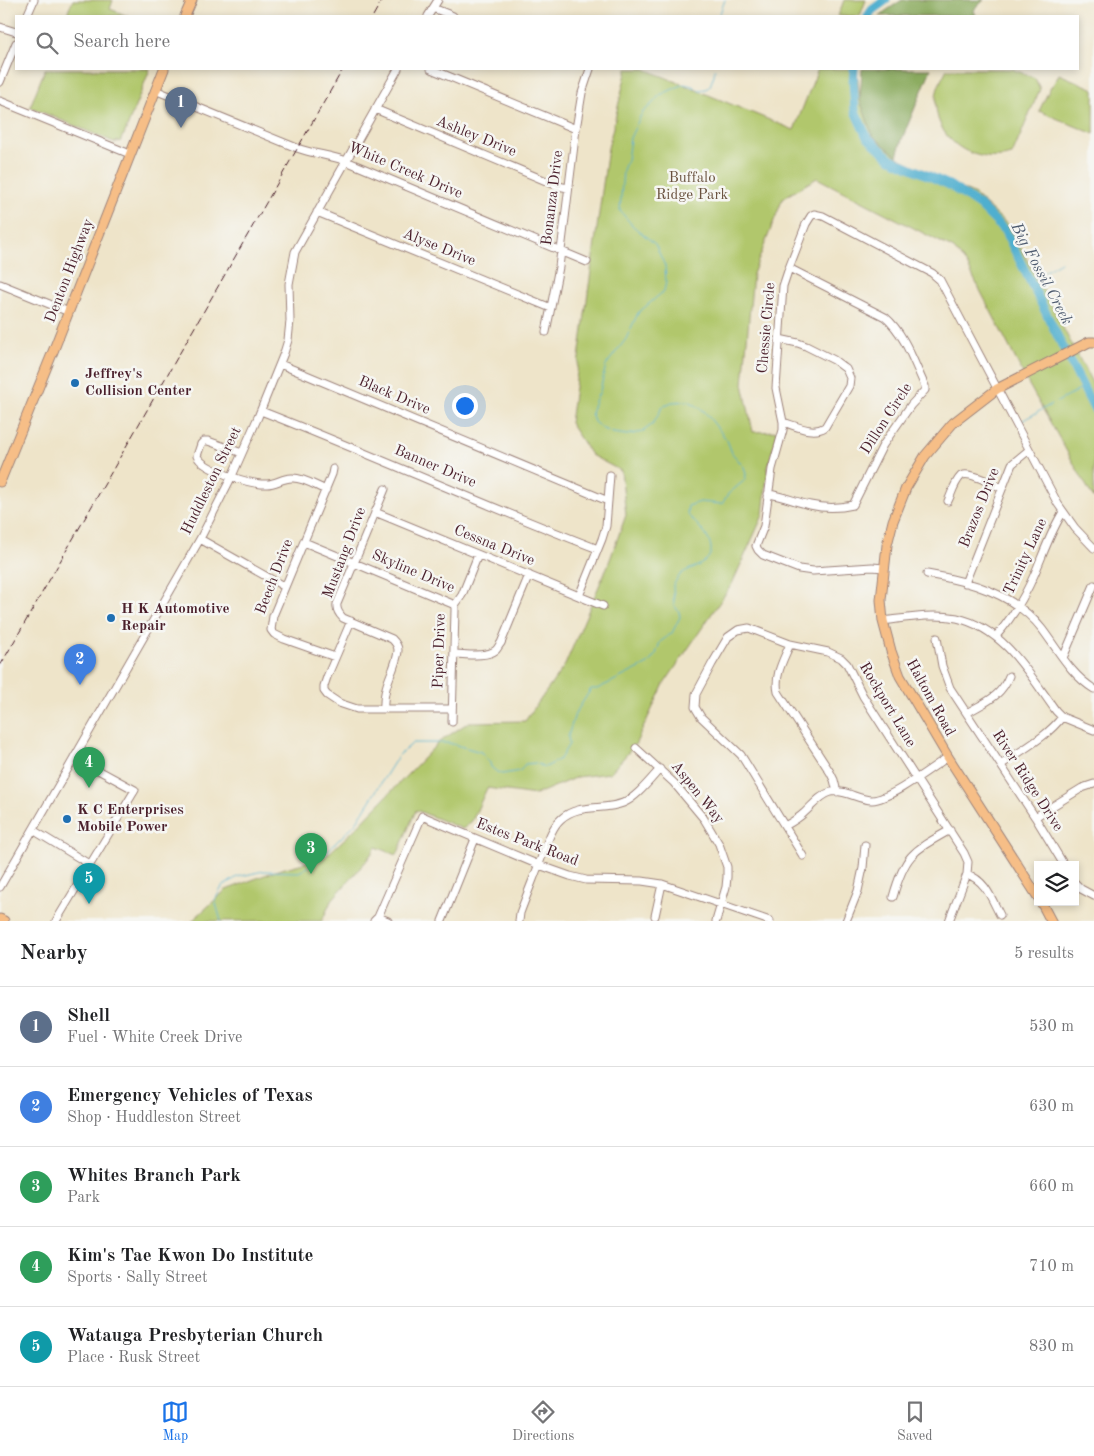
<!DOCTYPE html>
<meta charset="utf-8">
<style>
:root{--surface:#fff;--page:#f6f6f6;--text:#202124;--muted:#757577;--line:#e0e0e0;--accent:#1a73e8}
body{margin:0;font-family:"Old Standard TT",serif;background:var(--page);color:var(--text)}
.controls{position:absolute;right:15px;bottom:15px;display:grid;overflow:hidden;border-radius:0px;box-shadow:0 2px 8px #0003}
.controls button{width:45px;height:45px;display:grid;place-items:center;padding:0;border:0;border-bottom:1px solid var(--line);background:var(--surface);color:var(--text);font:25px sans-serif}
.you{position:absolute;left:464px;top:405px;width:18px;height:18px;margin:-12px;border:4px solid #fff;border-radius:50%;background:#1a73e8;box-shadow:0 0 0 8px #1a73e833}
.badge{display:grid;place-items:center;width:32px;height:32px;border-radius:50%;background:var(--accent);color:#fff;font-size:16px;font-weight:700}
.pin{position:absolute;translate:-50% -41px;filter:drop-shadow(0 1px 2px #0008)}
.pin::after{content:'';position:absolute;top:26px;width:18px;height:15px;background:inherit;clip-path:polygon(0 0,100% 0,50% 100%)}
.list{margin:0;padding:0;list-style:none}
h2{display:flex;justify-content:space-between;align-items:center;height:65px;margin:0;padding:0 20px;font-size:21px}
h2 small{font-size:16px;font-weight:400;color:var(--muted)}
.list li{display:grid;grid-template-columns:32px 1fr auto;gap:15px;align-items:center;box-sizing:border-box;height:80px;padding:0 20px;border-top:1px solid var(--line)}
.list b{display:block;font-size:19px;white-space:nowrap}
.list p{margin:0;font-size:16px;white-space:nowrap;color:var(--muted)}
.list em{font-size:16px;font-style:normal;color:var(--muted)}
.icon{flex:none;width:28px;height:28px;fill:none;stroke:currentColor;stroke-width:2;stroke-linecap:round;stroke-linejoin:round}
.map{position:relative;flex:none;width:1094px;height:921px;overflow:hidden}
.search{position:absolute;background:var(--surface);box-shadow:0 2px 8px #0003;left:15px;right:15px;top:15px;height:55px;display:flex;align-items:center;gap:12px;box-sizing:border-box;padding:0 18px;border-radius:0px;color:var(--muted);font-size:19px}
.sheet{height:465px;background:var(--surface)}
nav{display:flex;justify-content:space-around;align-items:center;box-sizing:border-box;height:70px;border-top:1px solid var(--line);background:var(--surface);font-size:14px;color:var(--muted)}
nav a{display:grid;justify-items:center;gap:2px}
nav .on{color:var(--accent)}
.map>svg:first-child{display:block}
.green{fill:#b1c76c;stroke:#7e734c}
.forest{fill:#8cac60;stroke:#6b6646}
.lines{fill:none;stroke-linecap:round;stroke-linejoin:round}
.stream{stroke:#50afcf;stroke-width:1}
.river{stroke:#50afcf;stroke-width:9}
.minor-casing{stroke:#9c827a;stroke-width:9}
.major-casing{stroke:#9c827a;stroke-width:11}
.minor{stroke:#fff;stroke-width:7}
.major{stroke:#f6be87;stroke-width:9}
.rail{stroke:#4a1f2b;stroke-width:1;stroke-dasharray:8 4;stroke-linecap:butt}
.poi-dot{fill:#1f6fb2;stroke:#f6f6f2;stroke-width:2}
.labels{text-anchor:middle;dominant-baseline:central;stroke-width:5;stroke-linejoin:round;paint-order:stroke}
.street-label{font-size:15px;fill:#4a1f2b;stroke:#f6f6f2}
.park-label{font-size:15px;fill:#69513e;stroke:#f6f6f2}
.poi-label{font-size:15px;font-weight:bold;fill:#4a1f2b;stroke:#f6f6f2;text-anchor:start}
.water-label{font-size:16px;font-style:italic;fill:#4c596d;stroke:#f6f6f2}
</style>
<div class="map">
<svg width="1094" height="921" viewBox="0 0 1094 921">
<rect width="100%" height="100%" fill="#f6f6f2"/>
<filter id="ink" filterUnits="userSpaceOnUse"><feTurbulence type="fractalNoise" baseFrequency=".02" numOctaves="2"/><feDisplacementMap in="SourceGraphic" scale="10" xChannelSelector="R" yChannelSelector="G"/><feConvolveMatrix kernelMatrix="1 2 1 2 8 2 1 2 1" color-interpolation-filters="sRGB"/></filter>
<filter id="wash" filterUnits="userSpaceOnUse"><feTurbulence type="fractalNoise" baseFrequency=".0096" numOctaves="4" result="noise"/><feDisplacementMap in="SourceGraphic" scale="20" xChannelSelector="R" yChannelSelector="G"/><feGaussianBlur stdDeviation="1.12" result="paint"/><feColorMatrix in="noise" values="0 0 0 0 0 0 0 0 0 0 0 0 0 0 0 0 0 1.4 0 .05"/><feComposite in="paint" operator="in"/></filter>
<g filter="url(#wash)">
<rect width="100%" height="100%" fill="#eee4c9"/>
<path class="green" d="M 73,0 L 113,0 L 110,9 L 128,16 L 66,16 Z
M 844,0 L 866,0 L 860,16 L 838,16 Z
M 45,69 L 150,69 L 124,135 L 123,135 L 120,142 L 117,141 L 116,143 L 30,107 Z
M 627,69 L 645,69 L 794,130 L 818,69 L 857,69 L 860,100 L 873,136 L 899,158 L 975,195 L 1009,226 L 1094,386 L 1094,499 L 1029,385 L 967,265 L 954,249 L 817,178 L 783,198 L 753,274 L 743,384 L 753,432 L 778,431 L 768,467 L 763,515 L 732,584 L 664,684 L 635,745 L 610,773 L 577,777 L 535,795 L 487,788 L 472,821 L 463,829 L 416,810 L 397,855 L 376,847 L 367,860 L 331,901 L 322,921 L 192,921 L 226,890 L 278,870 L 325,857 L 355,829 L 439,742 L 469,722 L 525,721 L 565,665 L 608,565 L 626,515 L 621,471 L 591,455 L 570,423 L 608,148 Z
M 947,69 L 1012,69 L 1035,78 L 1040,89 L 1012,155 C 974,166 932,140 936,97 C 937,87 942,78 947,69 Z
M 1059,74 L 1094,89 L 1094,134 L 1039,111 L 1051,86 L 1053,85 Z"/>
<path class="forest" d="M 902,0 L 984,0 L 974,10 L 976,16 L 880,16 L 884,12 Z
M 862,69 L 931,69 L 902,139 L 897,156 L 873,136 L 860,100 Z"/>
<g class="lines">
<path class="stream" d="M 719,16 L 725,0
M 1030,280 L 1061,262
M 1057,402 L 1083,388
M 1020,422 L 1052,404
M 221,921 L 215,900 L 222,887 L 237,877 L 263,871 L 299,872 L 315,863 L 356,823 L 398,756 L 413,743 L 449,743 L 481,752 L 490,763 L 491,767 L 497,772 L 502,774 L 520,771 L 525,764 L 536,763 L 544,767 L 548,766 L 560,759 L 569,744 L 568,736 L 575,714 L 591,689 L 597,689 L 648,664 L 656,654 L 660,642 L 672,633 L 680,617 L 679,612 L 674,605 L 673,585 C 676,582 677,578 680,575 C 685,570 695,568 701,564 C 726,549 698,526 687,514 L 688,506 L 700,502 L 722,504 L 728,494 L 745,480 L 746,474 L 744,467 L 732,453 L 727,440 L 704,411 L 689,401 L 672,402 L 663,406 L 653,424 L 642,432 L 627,435 L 613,433 L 603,429 L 594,422 L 591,413 L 595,401 L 600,391 L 606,365 L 626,339 L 638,313 L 664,291 L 666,282 L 665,266 L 655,244 L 633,226 L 620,211 L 623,170 L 627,160 L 630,138 L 642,113 L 652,104 L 660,95 L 684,84 L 692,86 L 699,90 L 706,89 L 710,86 L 714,75 L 715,69"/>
<path class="river" d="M 868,16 L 872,10 L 886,0
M 854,69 L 853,82 L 855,111 L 867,137 L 891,159 L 949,185 L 980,206 L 1005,231 L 1094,409"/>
</g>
</g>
<g filter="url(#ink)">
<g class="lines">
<g class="minor-casing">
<path id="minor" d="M 433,8 L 453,16
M 27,16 L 34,0
M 428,16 L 438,0
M 0,27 L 16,32
M 431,69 L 576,129
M 0,82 L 16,43
M 155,90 L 297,148 C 313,154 330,155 346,161 L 587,262
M 0,101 L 130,154
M 375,109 L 558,186 L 568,188
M 317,212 L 551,308
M 0,284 L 69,312
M 546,332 L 559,267 L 576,129 L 582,93 L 590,69
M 779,339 L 798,343 L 806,346 L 834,360 L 846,369 L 850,378 L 849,386 L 825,427 C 813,435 796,426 783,422
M 280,364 L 608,501
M 261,411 C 374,455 485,506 598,549
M 242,453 L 208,441 L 204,441 L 201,444 L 197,456 C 203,470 252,485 267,484 C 276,484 284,477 293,478 C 304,478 316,486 326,490
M 333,469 L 332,474 L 273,616 L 271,630 L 274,634 L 284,639 L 335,657
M 768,494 C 783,496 796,502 810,505 C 823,508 840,508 853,505 L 883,445 L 911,405 L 925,390 L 925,386 C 914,363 905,334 885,317 L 789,268
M 948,501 C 952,493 954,483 961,476 C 968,470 994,485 1002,488
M 375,512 L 603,606
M 200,539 L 285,587
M 304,542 L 455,605
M 884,568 L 872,567 L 813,571 L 799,569 L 763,555 L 758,550 L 756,546 L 764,526 L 772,469 L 783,430 L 783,422 L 776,388 L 783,286 L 789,268 L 806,224 L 811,216 L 814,214 L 823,216 L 932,273 L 940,280 L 1058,504 L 1075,528 L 1094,548
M 927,574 C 969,581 1015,594 1042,629 C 1058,650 1071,675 1094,689
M 965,583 L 1012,464 L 1029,450
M 579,596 L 602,539 L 606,526 L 610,475
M 351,621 L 327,677 L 324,686 L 324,691 L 327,695 L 339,703 L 357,709 L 452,709
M 883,621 C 907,618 933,613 957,618 C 1005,629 1029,674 1056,711 L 1062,717 L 1094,730
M 996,636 C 1013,617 1025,596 1035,573 C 1044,552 1051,531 1063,512
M 937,638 L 942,666 L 950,688 L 1035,817 L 1064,865
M 790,644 C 784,659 774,675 778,692 L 830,772 L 834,780 L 837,792
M 454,654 C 465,654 486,658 496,650 C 498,648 499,645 501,643 L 529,575
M 1063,658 L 1094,585
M 384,709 C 383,694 387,683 393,669 C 395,663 398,656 398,650 C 398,645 395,642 392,639 L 343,618 C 339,614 336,610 337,604 L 385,489
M 967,713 C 985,702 1001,697 1009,676
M 452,722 L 455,610 L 455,605 L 462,595 L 478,555
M 636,748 L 674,783 L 704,819 L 719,844 L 727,867 L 727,877 L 726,887 L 716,921
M 1001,765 C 1021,750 1047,737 1062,717
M 1035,817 L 1082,788 L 1094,784
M 785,826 C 792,822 799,818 804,813 C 813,805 820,795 831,792 C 845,789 858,800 872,800 C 891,799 931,768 948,757
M 33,830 L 89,864
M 803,856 L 741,755 L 701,717 L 695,707 L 696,694 L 712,664 L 728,637 L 738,630 L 749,628 L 790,644 L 828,652 L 841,658 L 847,664 L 863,696 L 964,853 L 968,862 L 967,874 L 949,921
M 967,874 C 986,881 991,898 1000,915
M 1075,883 L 1081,889 L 1094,896
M 0,887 L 200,539 L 232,476 L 258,417 L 284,353 L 288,340 L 290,321 L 289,284 L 295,252 L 398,69
M 893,897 C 905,854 913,851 950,830
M 655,916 L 662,884
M 378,917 L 388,921
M 56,921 L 135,790 L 74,757
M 374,921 L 378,917 L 422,816 L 539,865 L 570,876 L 586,880 L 642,881 L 662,884 L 770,921
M 442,921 L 475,839
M 519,921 L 520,913 C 527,894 535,875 542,856 C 547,844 551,828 561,819 C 578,803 603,811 623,803 C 636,798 650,780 660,769
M 846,921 L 858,891 L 863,868 L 865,845"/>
</g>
<g class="major-casing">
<path id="major" d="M 185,16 L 192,0
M 0,482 L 54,349 L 164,69
M 1038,897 L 948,757 L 900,676 L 891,651 L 883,621 L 881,600 L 887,545 L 893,521 L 906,488 L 925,456 L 953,423 L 997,389 L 1089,342 L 1094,342
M 1041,902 L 1051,921
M 0,919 L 4,921"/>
</g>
<use href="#minor" class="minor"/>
<use href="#major" class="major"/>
<path class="rail" d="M 373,16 L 382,0
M 0,666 L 343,69"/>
</g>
</g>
<g class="poi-dot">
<circle cx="75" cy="383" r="5"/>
<circle cx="111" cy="618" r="5"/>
<circle cx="67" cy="819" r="5"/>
</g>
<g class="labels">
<g class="street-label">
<text transform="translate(476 137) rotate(22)">Ashley Drive</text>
<text transform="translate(405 171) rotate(23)">White Creek Drive</text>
<text transform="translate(553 198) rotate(-83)">Bonanza Drive</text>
<text transform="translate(439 248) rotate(22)">Alyse Drive</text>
<text transform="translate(70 271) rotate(-69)">Denton Highway</text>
<text transform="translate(767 328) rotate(-85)">Chessie Circle</text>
<text transform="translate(394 396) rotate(23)">Black Drive</text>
<text transform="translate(887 419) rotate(-57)">Dillon Circle</text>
<text transform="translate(435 467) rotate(23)">Banner Drive</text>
<text transform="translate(212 481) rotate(-64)">Huddleston Street</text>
<text transform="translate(980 508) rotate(-68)">Brazos Drive</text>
<text transform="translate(494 546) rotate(22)">Cessna Drive</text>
<text transform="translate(345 553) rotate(-69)">Mustang Drive</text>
<text transform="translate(1026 557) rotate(-65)">Trinity Lane</text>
<text transform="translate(413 572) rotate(23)">Skyline Drive</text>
<text transform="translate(275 577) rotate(-69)">Beech Drive</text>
<text transform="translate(440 651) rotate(-88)">Piper Drive</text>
<text transform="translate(930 698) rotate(61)">Haltom Road</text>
<text transform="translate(887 705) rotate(59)">Rockport Lane</text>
<text transform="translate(1027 781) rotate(57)">River Ridge Drive</text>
<text transform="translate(697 793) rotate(51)">Aspen Way</text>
<text transform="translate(527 843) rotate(21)">Estes Park Road</text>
</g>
<g class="park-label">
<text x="692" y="178">Buffalo<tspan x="692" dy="17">Ridge Park</tspan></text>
</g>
<g class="poi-label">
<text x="85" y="374">Jeffrey's<tspan x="85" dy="17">Collision Center</tspan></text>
<text x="121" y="609">H K Automotive<tspan x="121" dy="17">Repair</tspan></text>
<text x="77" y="810">K C Enterprises<tspan x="77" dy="17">Mobile Power</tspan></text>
</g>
<g class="water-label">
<text transform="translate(1041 274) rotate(62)">Big Fossil Creek</text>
</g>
</g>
</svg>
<div class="controls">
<button><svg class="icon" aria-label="layers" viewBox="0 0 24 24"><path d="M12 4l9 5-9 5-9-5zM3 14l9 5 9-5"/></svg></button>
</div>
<div class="you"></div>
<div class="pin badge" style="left:181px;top:128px;background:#5c6f8a">1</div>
<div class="pin badge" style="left:80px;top:685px;background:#3f7fe0">2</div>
<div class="pin badge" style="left:311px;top:874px;background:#2e9e5b">3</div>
<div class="pin badge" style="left:89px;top:788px;background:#2e9e5b">4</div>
<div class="pin badge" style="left:89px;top:904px;background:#0f9aa8">5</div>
<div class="search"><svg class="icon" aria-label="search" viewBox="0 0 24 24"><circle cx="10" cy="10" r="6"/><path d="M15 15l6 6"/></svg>Search here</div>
</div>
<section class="sheet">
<h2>Nearby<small>5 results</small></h2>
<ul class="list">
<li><span class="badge" style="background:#5c6f8a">1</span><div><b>Shell</b><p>Fuel · White Creek Drive</p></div><em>530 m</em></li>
<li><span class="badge" style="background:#3f7fe0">2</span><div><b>Emergency Vehicles of Texas</b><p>Shop · Huddleston Street</p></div><em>630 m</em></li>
<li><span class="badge" style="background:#2e9e5b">3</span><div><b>Whites Branch Park</b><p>Park</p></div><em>660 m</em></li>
<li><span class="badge" style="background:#2e9e5b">4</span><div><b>Kim's Tae Kwon Do Institute</b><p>Sports · Sally Street</p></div><em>710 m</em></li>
<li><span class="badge" style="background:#0f9aa8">5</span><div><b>Watauga Presbyterian Church</b><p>Place · Rusk Street</p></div><em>830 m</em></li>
</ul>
</section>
<nav>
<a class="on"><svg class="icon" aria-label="map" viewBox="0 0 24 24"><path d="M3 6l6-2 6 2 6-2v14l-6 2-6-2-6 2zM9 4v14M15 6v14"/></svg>Map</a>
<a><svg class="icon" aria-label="directions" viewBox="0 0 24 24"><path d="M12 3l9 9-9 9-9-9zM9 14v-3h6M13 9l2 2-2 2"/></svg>Directions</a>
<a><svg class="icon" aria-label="saved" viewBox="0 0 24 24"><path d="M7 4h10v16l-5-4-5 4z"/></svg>Saved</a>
</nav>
